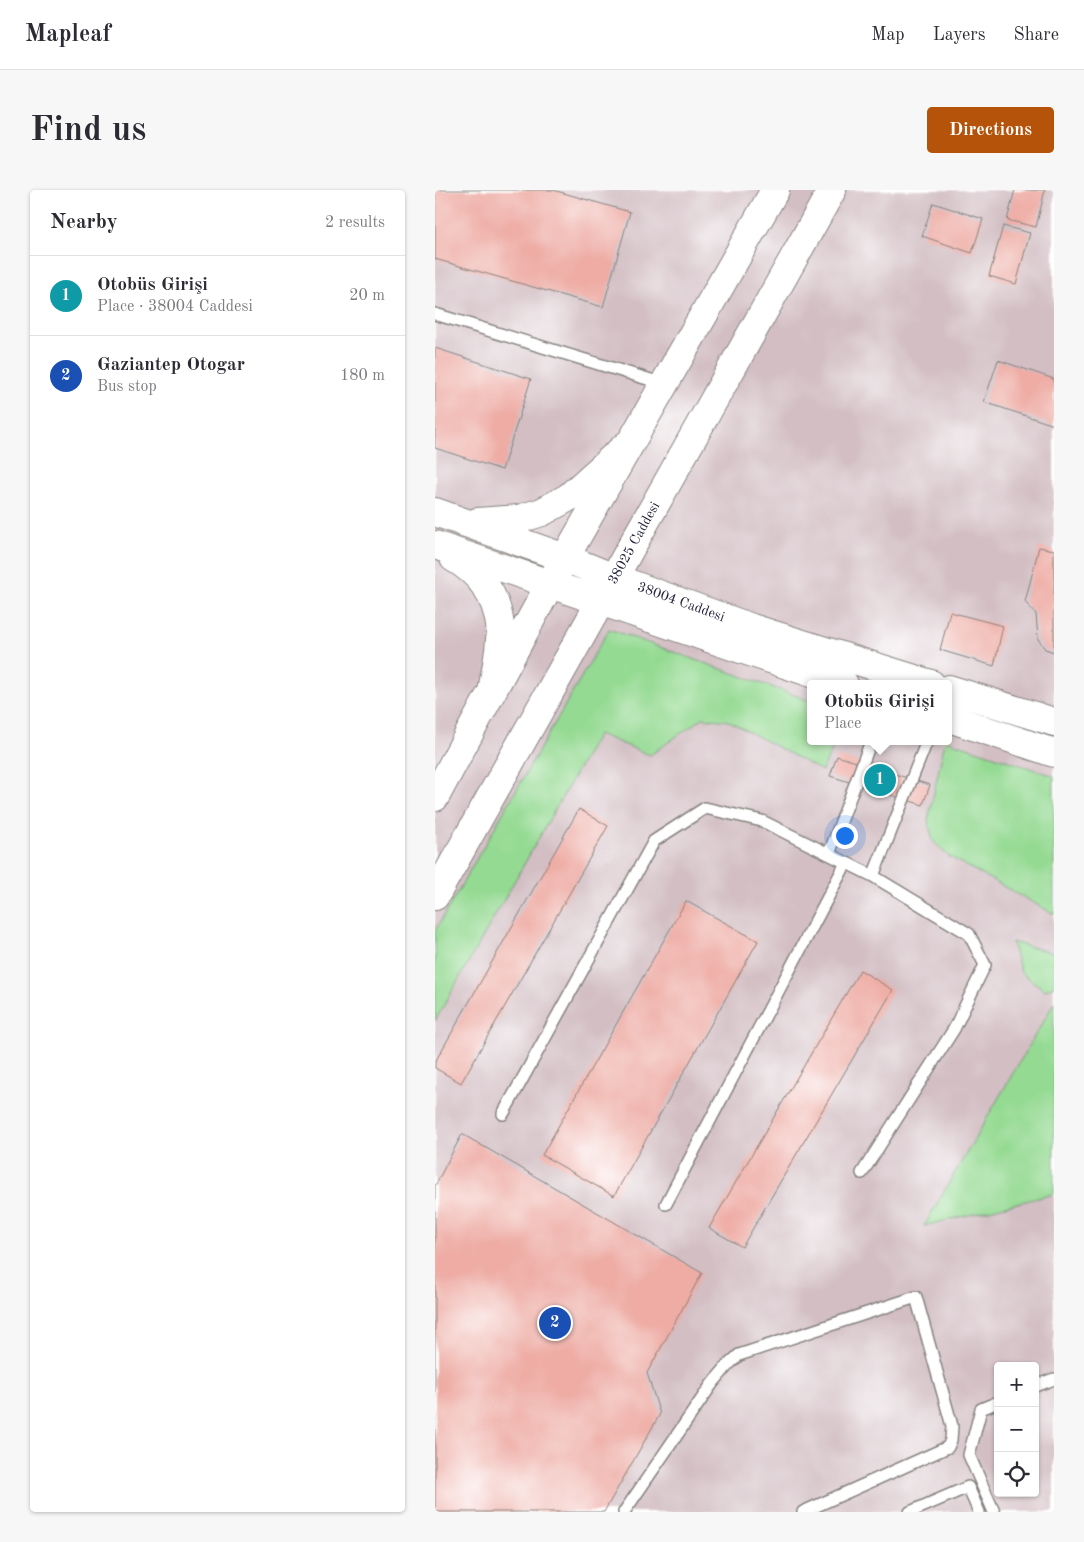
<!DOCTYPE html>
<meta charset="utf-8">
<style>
:root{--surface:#fff;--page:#f7f7f7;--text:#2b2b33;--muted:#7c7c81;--line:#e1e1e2;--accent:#b45309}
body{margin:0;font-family:"Old Standard TT",serif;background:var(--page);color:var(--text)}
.controls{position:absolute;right:15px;bottom:15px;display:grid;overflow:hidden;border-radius:5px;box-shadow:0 1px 4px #0004}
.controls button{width:45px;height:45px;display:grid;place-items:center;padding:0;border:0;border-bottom:1px solid var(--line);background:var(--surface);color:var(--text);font:25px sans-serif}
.you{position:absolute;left:409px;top:645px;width:18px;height:18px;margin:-12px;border:4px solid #fff;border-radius:50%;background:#1a73e8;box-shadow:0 0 0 8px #1a73e833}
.badge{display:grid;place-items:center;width:32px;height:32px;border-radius:50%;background:var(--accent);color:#fff;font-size:16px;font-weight:700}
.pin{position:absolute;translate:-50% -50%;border:2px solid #fff;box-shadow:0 1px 5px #0006}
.popup{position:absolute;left:372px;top:490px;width:145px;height:65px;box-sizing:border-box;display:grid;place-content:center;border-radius:5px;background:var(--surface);filter:drop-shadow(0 1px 4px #0005);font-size:16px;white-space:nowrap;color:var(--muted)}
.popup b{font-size:19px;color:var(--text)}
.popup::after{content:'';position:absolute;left:50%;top:100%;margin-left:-10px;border:10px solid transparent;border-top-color:var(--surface)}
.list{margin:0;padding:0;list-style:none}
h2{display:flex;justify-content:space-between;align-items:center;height:65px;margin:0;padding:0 20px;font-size:21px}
h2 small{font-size:16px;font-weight:400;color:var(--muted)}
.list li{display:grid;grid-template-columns:32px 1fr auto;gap:15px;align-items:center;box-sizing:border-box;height:80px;padding:0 20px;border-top:1px solid var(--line)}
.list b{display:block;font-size:19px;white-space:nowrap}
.list p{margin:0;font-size:16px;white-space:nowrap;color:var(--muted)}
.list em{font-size:16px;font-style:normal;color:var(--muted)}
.icon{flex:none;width:28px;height:28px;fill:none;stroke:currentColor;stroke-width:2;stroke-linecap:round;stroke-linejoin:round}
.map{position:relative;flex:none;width:619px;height:1322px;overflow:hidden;border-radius:5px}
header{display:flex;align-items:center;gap:30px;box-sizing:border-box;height:70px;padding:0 25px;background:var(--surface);border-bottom:1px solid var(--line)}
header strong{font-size:24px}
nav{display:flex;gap:28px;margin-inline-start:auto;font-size:18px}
.intro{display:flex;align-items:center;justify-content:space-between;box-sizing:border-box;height:120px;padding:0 30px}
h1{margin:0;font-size:35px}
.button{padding:12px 22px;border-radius:5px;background:var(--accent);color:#fff;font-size:18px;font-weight:700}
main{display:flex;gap:30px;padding:0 30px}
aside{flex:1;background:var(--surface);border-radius:5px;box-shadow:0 1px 4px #0004}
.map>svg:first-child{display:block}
.industrial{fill:#d2bec3;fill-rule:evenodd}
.green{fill:#95da93;stroke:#5c7e67}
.building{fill:#eeaca4}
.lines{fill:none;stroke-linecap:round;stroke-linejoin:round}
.service-casing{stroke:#86837f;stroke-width:14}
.tertiary-casing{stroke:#86837f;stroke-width:30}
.secondary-casing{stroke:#86837f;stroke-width:30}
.service{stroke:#fff;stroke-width:11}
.tertiary{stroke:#fff;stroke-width:28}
.secondary{stroke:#fff;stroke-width:28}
.labels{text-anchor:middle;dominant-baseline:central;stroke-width:4;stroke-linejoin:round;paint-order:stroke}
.street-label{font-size:14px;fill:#22223b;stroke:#fff}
</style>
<header>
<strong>Mapleaf</strong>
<nav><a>Map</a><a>Layers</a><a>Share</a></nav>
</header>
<div class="intro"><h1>Find us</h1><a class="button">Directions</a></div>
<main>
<aside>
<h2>Nearby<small>2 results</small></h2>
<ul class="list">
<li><span class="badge" style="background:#0f9aa8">1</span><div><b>Otobüs Girişi</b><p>Place · 38004 Caddesi</p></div><em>20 m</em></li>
<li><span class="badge" style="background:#1a4fb4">2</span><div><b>Gaziantep Otogar</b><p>Bus stop</p></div><em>180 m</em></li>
</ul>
</aside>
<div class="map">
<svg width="619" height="1322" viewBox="0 0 619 1322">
<rect width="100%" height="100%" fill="#fff"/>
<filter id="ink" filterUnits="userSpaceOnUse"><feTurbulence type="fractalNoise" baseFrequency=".02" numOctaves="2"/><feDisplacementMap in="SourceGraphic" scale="10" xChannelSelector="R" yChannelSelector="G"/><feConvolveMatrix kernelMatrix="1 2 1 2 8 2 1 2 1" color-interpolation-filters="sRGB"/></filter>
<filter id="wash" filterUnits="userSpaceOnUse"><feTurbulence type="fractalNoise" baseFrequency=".0096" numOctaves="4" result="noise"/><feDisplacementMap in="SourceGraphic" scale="20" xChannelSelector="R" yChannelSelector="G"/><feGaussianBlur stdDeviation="1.12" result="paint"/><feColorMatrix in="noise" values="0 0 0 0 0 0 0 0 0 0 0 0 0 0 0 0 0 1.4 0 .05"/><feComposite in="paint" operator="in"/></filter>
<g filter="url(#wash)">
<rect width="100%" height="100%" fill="#ebe4c3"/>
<path class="industrial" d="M 0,0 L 619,0 L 619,1322 L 0,1322 ZM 376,494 L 514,494 L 514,551 L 376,551 ZM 563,1176 L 600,1176 L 600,1303 L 563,1303 Z"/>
<path class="green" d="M 174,439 L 376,511 L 376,551 L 401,551 L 387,581 L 294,531 L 268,528 L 215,565 L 163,544 L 0,831 L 0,741 Z
M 510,551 L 514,551 L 619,586 L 619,724 L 513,666 L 498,651 L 493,630 Z
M 577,752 L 619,763 L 619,796 L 610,800 L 586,783 Z
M 619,813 L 619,1004 L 489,1036 Z"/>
<g id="blocks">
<path class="building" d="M 0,0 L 118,0 L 195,22 L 168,117 L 0,69 Z
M 580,0 L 610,0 L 601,37 L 572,30 Z
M 498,13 L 548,29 L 537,63 L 487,46 Z
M 568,36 L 595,43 L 581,94 L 554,86 Z
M 0,158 L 96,189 L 67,280 L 0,258 Z
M 563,170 L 619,189 L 619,235 L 549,212 Z
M 604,357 L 619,360 L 619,462 L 610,459 L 603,449 L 601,424 L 590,412 Z
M 515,422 L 568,436 L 559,476 L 505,460 Z
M 402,566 L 495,595 L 488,615 L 395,586 Z
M 144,619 L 173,636 L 26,893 L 0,878 L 0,872 Z
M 251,711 L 323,751 L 179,1006 L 107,965 Z
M 425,780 L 458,800 L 307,1057 L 274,1038 Z
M 27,944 L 267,1083 L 212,1183 L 225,1224 L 169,1322 L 0,1322 L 0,996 Z"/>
</g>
</g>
<g filter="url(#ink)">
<use href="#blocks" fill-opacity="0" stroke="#86837f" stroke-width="1"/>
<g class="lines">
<g class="service-casing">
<path id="service" d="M 0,124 L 229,194
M 394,664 L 436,551
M 438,686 L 492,551
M 68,924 L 219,651 L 270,618 L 327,631 L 438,686 L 534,744 L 550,775 L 519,839 L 427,983
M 231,1014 L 411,673
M 600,1196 L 619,1189
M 189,1322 L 277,1194 L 293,1175 L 304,1165 L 481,1107 L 517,1236 L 516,1250 L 513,1257 L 368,1322
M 475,1322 L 533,1297 L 544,1322
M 559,1322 L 534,1265 L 546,1219 L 563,1212"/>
</g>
<g class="tertiary-casing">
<path id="tertiary" d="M 0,322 L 130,368 L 179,388 L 317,438 L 496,494
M 42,332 L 84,329 L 107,322 L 134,307 L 192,255
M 0,355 L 409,494
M 19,368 C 45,383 61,404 65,435 C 67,455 61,477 58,496
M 514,499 L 619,532
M 514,528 L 619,563"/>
</g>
<g class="secondary-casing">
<path id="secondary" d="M 0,607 L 115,394 L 340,0
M 0,706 L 397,0"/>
</g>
<use href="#service" class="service"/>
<use href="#tertiary" class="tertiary"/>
<use href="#secondary" class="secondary"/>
</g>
</g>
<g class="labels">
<g class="street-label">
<text transform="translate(199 353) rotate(-61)">38025 Caddesi</text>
<text transform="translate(246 412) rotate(20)">38004 Caddesi</text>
</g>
</g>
</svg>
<div class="controls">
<button>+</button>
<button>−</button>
<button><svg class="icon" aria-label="locate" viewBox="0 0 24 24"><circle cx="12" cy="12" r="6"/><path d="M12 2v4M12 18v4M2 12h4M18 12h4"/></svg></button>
</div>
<div class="you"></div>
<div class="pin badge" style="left:445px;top:590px;background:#0f9aa8">1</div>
<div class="popup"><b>Otobüs Girişi</b>Place</div>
<div class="pin badge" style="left:120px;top:1133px;background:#1a4fb4">2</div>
</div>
</main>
